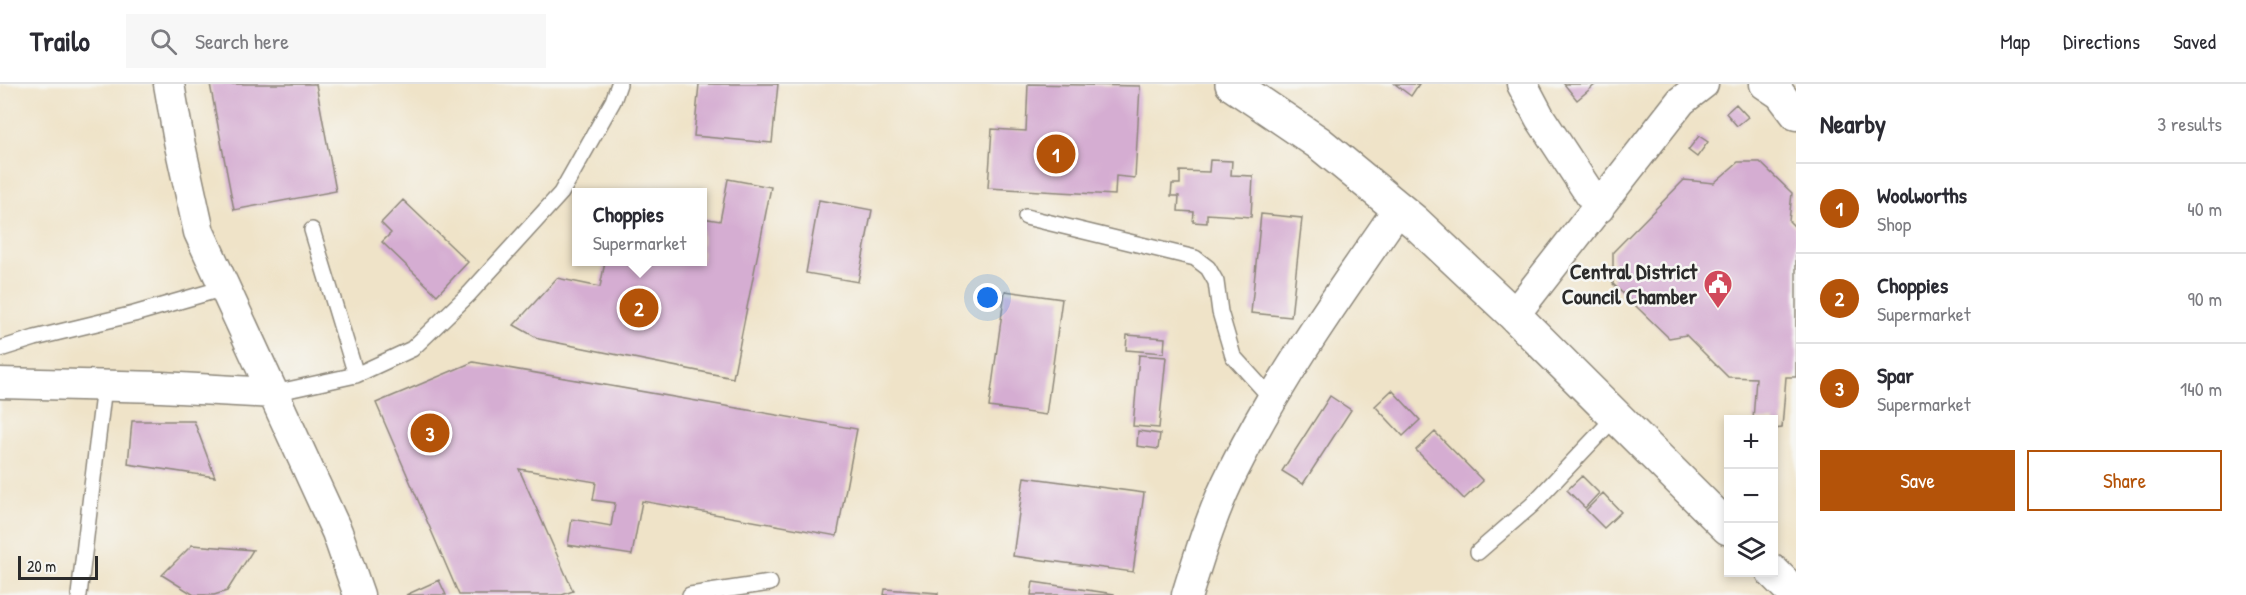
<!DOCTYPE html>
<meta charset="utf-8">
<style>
:root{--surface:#fff;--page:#f7f7f7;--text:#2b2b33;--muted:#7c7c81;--line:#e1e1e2;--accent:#b45309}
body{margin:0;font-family:"Patrick Hand",sans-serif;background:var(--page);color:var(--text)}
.controls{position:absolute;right:18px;bottom:18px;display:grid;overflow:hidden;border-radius:0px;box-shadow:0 3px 9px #0003}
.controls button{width:54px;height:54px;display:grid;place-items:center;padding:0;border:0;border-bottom:2px solid var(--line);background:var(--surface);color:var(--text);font:30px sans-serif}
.scale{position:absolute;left:18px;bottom:15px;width:80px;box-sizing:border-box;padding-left:6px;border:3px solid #2b2b2b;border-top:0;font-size:16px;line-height:21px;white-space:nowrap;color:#2b2b2b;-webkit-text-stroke:4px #f6f6f2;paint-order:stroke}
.you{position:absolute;left:988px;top:214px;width:21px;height:21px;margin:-15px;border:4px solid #fff;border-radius:50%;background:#1a73e8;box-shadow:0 0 0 9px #1a73e833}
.badge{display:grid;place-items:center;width:39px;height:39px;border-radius:50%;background:var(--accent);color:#fff;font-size:20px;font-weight:700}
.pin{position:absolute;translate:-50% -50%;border:3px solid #fff;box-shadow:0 2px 6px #0006}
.popup{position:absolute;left:572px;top:104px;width:135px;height:78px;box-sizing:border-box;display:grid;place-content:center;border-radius:0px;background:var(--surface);filter:drop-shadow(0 2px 4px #0005);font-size:20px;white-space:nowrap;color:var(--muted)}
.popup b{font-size:22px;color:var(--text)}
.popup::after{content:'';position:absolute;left:50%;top:100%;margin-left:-12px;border:12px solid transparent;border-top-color:var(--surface)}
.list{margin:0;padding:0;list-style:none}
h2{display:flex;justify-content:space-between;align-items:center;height:78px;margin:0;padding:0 24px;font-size:26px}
h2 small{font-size:20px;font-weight:400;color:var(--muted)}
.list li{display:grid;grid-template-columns:39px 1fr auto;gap:18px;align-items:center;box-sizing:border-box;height:90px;padding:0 24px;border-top:2px solid var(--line)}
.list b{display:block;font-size:22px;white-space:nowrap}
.list p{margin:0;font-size:20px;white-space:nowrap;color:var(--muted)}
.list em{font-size:20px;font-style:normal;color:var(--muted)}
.actions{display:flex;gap:12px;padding:18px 24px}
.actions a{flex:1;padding:14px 0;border:2px solid var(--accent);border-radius:0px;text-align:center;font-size:21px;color:var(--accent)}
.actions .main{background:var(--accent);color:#fff}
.icon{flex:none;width:33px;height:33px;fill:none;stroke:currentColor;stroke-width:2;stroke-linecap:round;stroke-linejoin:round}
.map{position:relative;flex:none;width:1796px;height:511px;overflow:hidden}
header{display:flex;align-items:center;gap:36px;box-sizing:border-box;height:84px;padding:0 30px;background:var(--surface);border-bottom:2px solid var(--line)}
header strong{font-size:28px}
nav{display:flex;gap:33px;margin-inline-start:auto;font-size:21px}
.search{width:420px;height:54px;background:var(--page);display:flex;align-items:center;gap:15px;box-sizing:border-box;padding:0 21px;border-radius:0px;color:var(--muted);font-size:22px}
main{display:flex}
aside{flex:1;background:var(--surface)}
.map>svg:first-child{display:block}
.building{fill:#d5add2}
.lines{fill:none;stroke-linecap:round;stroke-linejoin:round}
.lane-casing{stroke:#8d877a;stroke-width:18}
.street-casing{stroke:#8d877a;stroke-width:33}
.primary-casing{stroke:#8d877a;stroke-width:36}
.lane{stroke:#fff;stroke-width:15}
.street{stroke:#fff;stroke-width:30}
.primary{stroke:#fff;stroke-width:33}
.labels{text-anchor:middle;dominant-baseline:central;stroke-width:5;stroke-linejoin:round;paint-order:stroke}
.poi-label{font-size:22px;font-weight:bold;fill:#2b2b2b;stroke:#f6f6f2;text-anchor:end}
</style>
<header>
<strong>Trailo</strong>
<div class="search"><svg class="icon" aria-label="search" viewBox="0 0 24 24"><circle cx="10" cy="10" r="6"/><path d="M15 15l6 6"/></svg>Search here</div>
<nav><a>Map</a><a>Directions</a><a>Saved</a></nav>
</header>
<main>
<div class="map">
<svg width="1796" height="511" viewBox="0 0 1796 511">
<rect width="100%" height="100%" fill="#f6f6f2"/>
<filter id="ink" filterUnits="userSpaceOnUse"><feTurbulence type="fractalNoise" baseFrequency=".0167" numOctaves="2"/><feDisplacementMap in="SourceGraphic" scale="12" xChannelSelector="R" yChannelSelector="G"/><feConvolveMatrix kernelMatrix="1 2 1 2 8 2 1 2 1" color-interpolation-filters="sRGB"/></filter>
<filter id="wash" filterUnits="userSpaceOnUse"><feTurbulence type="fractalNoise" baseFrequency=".008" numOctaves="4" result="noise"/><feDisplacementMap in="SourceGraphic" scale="24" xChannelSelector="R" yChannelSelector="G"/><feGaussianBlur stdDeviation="1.35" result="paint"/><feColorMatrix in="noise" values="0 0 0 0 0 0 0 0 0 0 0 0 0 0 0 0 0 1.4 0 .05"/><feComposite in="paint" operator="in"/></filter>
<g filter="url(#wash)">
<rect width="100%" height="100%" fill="#efe3c8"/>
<g id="blocks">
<path class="building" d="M 210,0 L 316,0 L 336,107 L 234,126 Z
M 699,0 L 778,0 L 772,59 L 694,52 Z
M 1028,0 L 1140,2 L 1135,94 L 1116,92 L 1115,111 L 988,104 L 992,45 L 1026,47 Z
M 1395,0 L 1419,0 L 1411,12 Z
M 1564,0 L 1596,0 L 1577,16 Z
M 1736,20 L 1748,33 L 1737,42 L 1726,29 Z
M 1699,52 L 1708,58 L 1697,73 L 1688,66 Z
M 1210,76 L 1232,77 L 1231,91 L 1253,92 L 1251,133 L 1207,130 L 1207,139 L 1193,138 L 1194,128 L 1178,127 L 1179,112 L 1171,112 L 1172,100 L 1180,100 L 1180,87 L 1209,88 Z
M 1738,78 L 1760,78 L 1792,109 L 1789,137 L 1796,144 L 1796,293 L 1786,293 L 1782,344 L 1774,345 L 1774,336 L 1753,336 L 1756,294 L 1728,293 L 1686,251 L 1669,254 L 1613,200 L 1613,168 L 1684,96 L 1714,99 Z
M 728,95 L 771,103 L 733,294 L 539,255 L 514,241 L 557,194 L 600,203 L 605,178 L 702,178 L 702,134 L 720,137 Z
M 403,116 L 468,178 L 437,211 L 382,158 L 391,149 L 381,139 Z
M 819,116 L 872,126 L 858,198 L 806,189 Z
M 1261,130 L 1302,134 L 1291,233 L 1251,229 Z
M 1005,207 L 1062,215 L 1046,331 L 989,323 Z
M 1127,251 L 1165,254 L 1164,269 L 1126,266 Z
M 1139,271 L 1166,273 L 1159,344 L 1133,342 Z
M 473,278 L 857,345 L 837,452 L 642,417 L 632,471 L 568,461 L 572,435 L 611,442 L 615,419 L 593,416 L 596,398 L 519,385 L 573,507 L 562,511 L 459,511 L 376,319 Z
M 1392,306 L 1420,336 L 1403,352 L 1375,322 Z
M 1330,312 L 1351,326 L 1303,400 L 1282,387 Z
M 132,337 L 194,337 L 215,393 L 128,380 Z
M 1138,347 L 1160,350 L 1158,365 L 1137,362 Z
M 1435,348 L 1483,397 L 1464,415 L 1416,366 Z
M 1582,392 L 1599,409 L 1585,424 L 1567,406 Z
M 1024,393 L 1144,409 L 1133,488 L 1013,472 Z
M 1603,409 L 1621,428 L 1604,444 L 1586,426 Z
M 192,461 L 253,466 L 227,507 L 214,511 L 194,511 L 162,491 Z
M 439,496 L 446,511 L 406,511 Z
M 1033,498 L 1114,510 L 1114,511 L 1031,511 Z
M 885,505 L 938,509 L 938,511 L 884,511 Z"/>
</g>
</g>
<g filter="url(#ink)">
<use href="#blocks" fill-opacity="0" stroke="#8d877a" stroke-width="1.5"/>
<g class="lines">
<g class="lane-casing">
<path id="lane" d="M 1026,133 L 1195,174 L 1208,184 L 1216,198 L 1220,228 L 1233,272 L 1272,315
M 312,146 L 356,291
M 0,265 L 35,254 L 134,230 L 224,204
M 274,309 L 356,291 L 412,265 L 469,210 L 561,109 L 613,17 L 619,0
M 1478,468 L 1532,421 L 1616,332
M 79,511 L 104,302
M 690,511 L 770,499"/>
</g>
<g class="street-casing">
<path id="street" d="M 169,0 L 179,57 L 199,148 L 337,448 L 359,511
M 1522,0 L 1540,34 L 1599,124
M 1765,0 L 1780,10 L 1796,31
M 1514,231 L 1681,17 L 1703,0
M 0,299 L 161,303 L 274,309
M 1187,511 C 1200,469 1213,426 1233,387 C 1279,294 1340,209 1399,124"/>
</g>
<g class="primary-casing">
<path id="primary" d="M 1232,0 L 1319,59 L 1415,138 L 1514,231 L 1728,444
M 1773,488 L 1796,511"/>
</g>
<use href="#lane" class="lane"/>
<use href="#street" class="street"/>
<use href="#primary" class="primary"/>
</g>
</g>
<defs>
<g id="civic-pin" transform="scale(1.5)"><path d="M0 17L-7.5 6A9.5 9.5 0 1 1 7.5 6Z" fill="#d1495b" stroke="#f6f6f2"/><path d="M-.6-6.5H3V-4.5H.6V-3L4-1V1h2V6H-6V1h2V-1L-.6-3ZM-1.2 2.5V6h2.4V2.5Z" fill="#fff"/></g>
</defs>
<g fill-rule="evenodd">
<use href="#civic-pin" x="1718" y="200"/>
</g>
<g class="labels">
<g class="poi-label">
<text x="1697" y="187">Central District<tspan x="1697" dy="25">Council Chamber</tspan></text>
</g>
</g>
</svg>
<div class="controls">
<button>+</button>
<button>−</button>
<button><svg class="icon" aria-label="layers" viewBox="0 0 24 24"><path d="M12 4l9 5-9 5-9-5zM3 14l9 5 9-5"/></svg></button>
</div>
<div class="scale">20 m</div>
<div class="you"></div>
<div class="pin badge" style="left:1056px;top:70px">1</div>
<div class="pin badge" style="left:639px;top:224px">2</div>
<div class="popup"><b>Choppies</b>Supermarket</div>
<div class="pin badge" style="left:430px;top:349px">3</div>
</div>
<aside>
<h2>Nearby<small>3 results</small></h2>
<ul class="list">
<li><span class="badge">1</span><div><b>Woolworths</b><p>Shop</p></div><em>40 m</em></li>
<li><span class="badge">2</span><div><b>Choppies</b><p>Supermarket</p></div><em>90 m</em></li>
<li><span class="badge">3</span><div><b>Spar</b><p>Supermarket</p></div><em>140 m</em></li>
</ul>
<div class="actions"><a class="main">Save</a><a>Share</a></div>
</aside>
</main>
